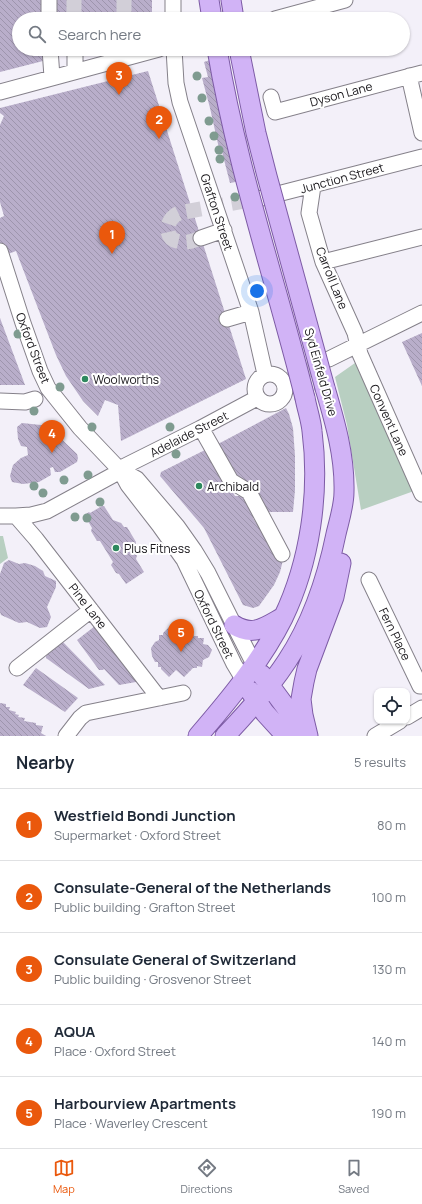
<!DOCTYPE html>
<meta charset="utf-8">
<style>
:root{--surface:#fff;--page:#f6f6f7;--text:#1f2937;--muted:#747a83;--line:#e0e1e3;--accent:#ea580c}
body{margin:0;font-family:Manrope,sans-serif;background:var(--page);color:var(--text)}
.controls{position:absolute;right:12px;bottom:12px;display:grid;overflow:hidden;border-radius:8px;box-shadow:0 1px 3px #0004}
.controls button{width:36px;height:36px;display:grid;place-items:center;padding:0;border:0;border-bottom:1px solid var(--line);background:var(--surface);color:var(--text);font:20px sans-serif}
.you{position:absolute;left:257px;top:291px;width:14px;height:14px;margin:-10px;border:3px solid #fff;border-radius:50%;background:#1a73e8;box-shadow:0 0 0 6px #1a73e833}
.badge{display:grid;place-items:center;width:26px;height:26px;border-radius:50%;background:var(--accent);color:#fff;font-size:13px;font-weight:700}
.pin{position:absolute;translate:-50% -33px;filter:drop-shadow(0 1px 2px #0008)}
.pin::after{content:'';position:absolute;top:21px;width:14px;height:12px;background:inherit;clip-path:polygon(0 0,100% 0,50% 100%)}
.list{margin:0;padding:0;list-style:none}
h2{display:flex;justify-content:space-between;align-items:center;height:52px;margin:0;padding:0 16px;font-size:17px}
h2 small{font-size:13px;font-weight:400;color:var(--muted)}
.list li{display:grid;grid-template-columns:26px 1fr auto;gap:12px;align-items:center;box-sizing:border-box;height:72px;padding:0 16px;border-top:1px solid var(--line)}
.list b{display:block;font-size:15px;white-space:nowrap}
.list p{margin:0;font-size:13px;white-space:nowrap;color:var(--muted)}
.list em{font-size:13px;font-style:normal;color:var(--muted)}
.icon{flex:none;width:22px;height:22px;fill:none;stroke:currentColor;stroke-width:2;stroke-linecap:round;stroke-linejoin:round}
.map{position:relative;flex:none;width:422px;height:736px;overflow:hidden}
.search{position:absolute;background:var(--surface);box-shadow:0 1px 3px #0004;left:12px;right:12px;top:12px;height:44px;display:flex;align-items:center;gap:10px;box-sizing:border-box;padding:0 14px;border-radius:22px;color:var(--muted);font-size:15px}
.sheet{height:412px;background:var(--surface)}
nav{display:flex;justify-content:space-around;align-items:center;box-sizing:border-box;height:56px;border-top:1px solid var(--line);background:var(--surface);font-size:11px;color:var(--muted)}
nav a{display:grid;justify-items:center;gap:2px}
nav .on{color:var(--accent)}
.map>svg:first-child{display:block}
.park{fill:#b8cfc1}
.building{fill:url(#building-back-hatch)}
.lines{fill:none;stroke-linecap:round;stroke-linejoin:round}
.minor-tunnel{stroke:#d2cfd8;stroke-width:15;stroke-dasharray:15 8;stroke-linecap:butt}
.minor-casing{stroke:#85818a;stroke-width:17}
.major-casing{stroke:#7d5ba5;stroke-width:21}
.minor{stroke:#fff;stroke-width:15}
.major{stroke:#d1b3f6;stroke-width:19}
.major-bridge-casing{stroke:#7d5ba5;stroke-width:21;stroke-linecap:butt}
.major-bridge{stroke:#d1b3f6;stroke-width:19}
.tree{fill:#7f9b90}
.poi-dot{fill:#2e885e;stroke:#fff;stroke-width:1.5}
.labels{text-anchor:middle;dominant-baseline:central;stroke-width:4;stroke-linejoin:round;paint-order:stroke}
.street-label{font-size:12px;fill:#18161a;stroke:#fff}
.poi-label{font-size:12px;fill:#18161a;stroke:#fff;text-anchor:start}
</style>
<div class="map">
<svg width="422" height="736" viewBox="0 0 422 736">
<defs>
<pattern id="building-back-hatch" width="6" height="6" patternUnits="userSpaceOnUse"><rect width="6" height="6" fill="#b9aeca"/><path d="M-1 5l2 2M0 0l6 6M5-1l2 2" fill="none" stroke="#9e95ad"/></pattern>
</defs>
<rect width="100%" height="100%" fill="#f3f0f9"/>
<path class="park" d="M 355,363 L 414,491 L 361,510 L 347,425 L 335,377 Z
M 0,536 L 3,536 L 8,558 L 0,564 Z"/>
<path class="building" d="M 0,0 L 41,0 L 42,19 L 19,19 L 19,49 L 42,49 L 43,61 L 0,72 Z
M 57,0 L 152,0 L 152,19 L 57,19 Z
M 210,60 L 241,181 L 230,183 L 222,152 L 220,153 L 210,108 L 202,78 L 208,77 L 204,62 Z
M 148,71 L 246,379 L 121,441 L 118,405 L 105,400 L 98,416 L 83,401 L 66,376 L 56,355 L 16,251 L 0,257 L 0,218 L 4,216 L 0,202 L 0,125 L 4,116 L 0,113 L 0,108 Z
M 0,318 L 25,385 L 0,385 Z
M 422,333 L 422,386 L 402,342 Z
M 286,408 L 289,414 L 293,428 L 295,456 L 295,490 L 293,512 L 267,512 L 239,478 L 218,444 Z
M 22,423 L 41,425 L 55,433 L 77,454 L 78,458 L 77,462 L 60,472 L 55,472 L 53,467 L 50,468 L 51,475 L 39,482 L 23,484 L 12,482 L 10,476 L 13,465 L 21,458 L 28,455 L 27,447 L 21,446 L 18,439 L 17,427 Z
M 207,449 L 235,496 L 243,496 L 256,517 L 253,518 L 256,523 L 283,560 L 280,572 L 274,585 L 259,606 L 253,608 L 243,605 L 204,528 L 160,476 L 161,472 Z
M 102,506 L 104,506 L 113,520 L 121,523 L 124,527 L 127,527 L 136,542 L 135,545 L 138,551 L 136,559 L 144,572 L 126,584 L 119,574 L 116,573 L 111,565 L 113,562 L 100,541 L 97,541 L 91,531 L 92,528 L 85,516 L 86,514 L 89,512 L 90,513 Z
M 9,560 L 19,564 L 25,563 L 35,566 L 43,571 L 45,576 L 56,581 L 56,587 L 47,607 L 51,617 L 47,627 L 40,628 L 27,622 L 19,623 L 1,615 L 0,612 L 0,574 L 4,563 Z
M 95,626 L 138,680 L 136,682 L 119,685 L 104,669 L 103,670 L 99,670 L 77,640 Z
M 170,626 L 179,634 L 186,626 L 194,636 L 198,636 L 198,638 L 204,638 L 203,644 L 208,645 L 212,650 L 209,657 L 203,660 L 202,667 L 197,666 L 197,668 L 193,668 L 184,677 L 176,670 L 169,677 L 161,669 L 161,667 L 158,667 L 158,662 L 155,662 L 152,656 L 151,648 L 155,642 L 159,640 L 159,635 L 163,635 L 163,633 Z
M 62,641 L 105,685 L 89,689 L 46,658 L 46,656 Z
M 36,668 L 78,698 L 65,712 L 23,685 Z
M 0,703 L 6,704 L 6,707 L 10,707 L 9,710 L 16,712 L 15,714 L 19,715 L 18,717 L 25,718 L 24,721 L 36,723 L 36,725 L 43,726 L 41,733 L 46,736 L 0,736 Z"/>
<g class="lines">
<path class="minor-tunnel" d="M 74,0 L 74,19
M 124,0 L 124,19
M 201,238 C 195,240 188,243 182,242 C 163,241 164,220 179,213 L 261,198
M 284,382 L 328,360"/>
<g class="minor-casing">
<path id="minor" d="M 49,0 L 49,19
M 173,0 L 173,19
M 275,19 L 345,0
M 50,49 L 52,77
M 75,49 L 75,71
M 174,49 L 176,83 L 180,102 L 251,312 L 265,374
M 409,76 L 422,133
M 0,92 L 159,49
M 271,97 L 275,112 L 422,73
M 313,186 L 309,213 L 323,262 L 355,333 L 360,354 L 422,494
M 262,198 L 422,157
M 201,238 L 224,230
M 0,251 L 23,323 L 40,371 L 48,388 L 80,428 L 119,469 L 137,479 L 177,526 L 194,550 L 208,573 L 234,625 L 254,664
M 323,262 L 422,237
M 227,319 L 251,312
M 329,359 L 422,313
M255 389a15 15 0 1 1 30 0a15 15 0 1 1-30 0Z
M 0,401 L 25,402 L 35,399
M 201,428 L 231,481 L 249,492 L 282,554
M 120,470 L 128,485 L 159,525 L 184,560 L 234,664 L 243,679
M 0,516 L 16,516 L 31,515 L 47,511 L 115,474 L 119,469 L 201,428 L 257,398
M 16,516 L 36,539 L 159,698
M 369,580 L 420,686 L 422,686
M 17,668 L 91,610
M 407,717 L 422,708
M 66,736 L 80,718 L 86,713 L 183,693
M 375,736 L 400,721"/>
</g>
<g class="major-casing">
<path id="major" d="M 209,0 L 212,19
M 231,0 L 234,19
M 234,625 C 253,637 265,627 283,617
M 262,675 L 304,732
M 250,691 L 265,713 L 286,736
M 198,736 C 229,700 262,660 283,618 C 310,562 320,493 312,431 C 311,420 307,409 305,398
M 225,736 C 247,713 270,687 287,661 C 312,623 327,578 336,534 C 339,521 344,506 344,492 C 345,456 335,422 325,388
M 308,736 L 303,715 L 301,699 L 304,682 L 307,669 L 334,597 L 341,563"/>
</g>
<use href="#minor" class="minor"/>
<use href="#major" class="major"/>
<g class="major-bridge-casing">
<path id="major-bridge" d="M 217,49 C 237,168 276,282 305,398
M 239,49 L 256,133 L 267,176 L 325,388"/>
</g>
<use href="#major-bridge" class="major-bridge"/>
</g>
<g class="tree">
<circle cx="197" cy="76" r="4.5"/>
<circle cx="202" cy="98" r="4.5"/>
<circle cx="209" cy="121" r="4.5"/>
<circle cx="214" cy="136" r="4.5"/>
<circle cx="219" cy="150" r="4.5"/>
<circle cx="220" cy="159" r="4.5"/>
<circle cx="235" cy="197" r="4.5"/>
<circle cx="18" cy="334" r="4.5"/>
<circle cx="60" cy="387" r="4.5"/>
<circle cx="34" cy="411" r="4.5"/>
<circle cx="92" cy="427" r="4.5"/>
<circle cx="170" cy="427" r="4.5"/>
<circle cx="176" cy="454" r="4.5"/>
<circle cx="88" cy="475" r="4.5"/>
<circle cx="64" cy="480" r="4.5"/>
<circle cx="34" cy="486" r="4.5"/>
<circle cx="43" cy="493" r="4.5"/>
<circle cx="100" cy="502" r="4.5"/>
<circle cx="75" cy="517" r="4.5"/>
<circle cx="87" cy="518" r="4.5"/>
</g>
<g class="poi-dot">
<circle cx="85" cy="379" r="4"/>
<circle cx="199" cy="486" r="4"/>
<circle cx="116" cy="548" r="4"/>
</g>
<g class="labels">
<g class="street-label">
<text transform="translate(341 94) rotate(-15)">Dyson Lane</text>
<text transform="translate(342 178) rotate(-15)">Junction Street</text>
<text transform="translate(217 212) rotate(72)">Grafton Street</text>
<text transform="translate(332 278) rotate(68)">Carroll Lane</text>
<text transform="translate(33 348) rotate(69)">Oxford Street</text>
<text transform="translate(321 372) rotate(74)">Syd Einfeld Drive</text>
<text transform="translate(389 420) rotate(66)">Convent Lane</text>
<text transform="translate(189 434) rotate(-27)">Adelaide Street</text>
<text transform="translate(88 606) rotate(52)">Pine Lane</text>
<text transform="translate(214 624) rotate(64)">Oxford Street</text>
<text transform="translate(395 634) rotate(64)">Fern Place</text>
</g>
<g class="poi-label">
<text x="93" y="379">Woolworths</text>
<text x="207" y="486">Archibald</text>
<text x="124" y="548">Plus Fitness</text>
</g>
</g>
</svg>
<div class="controls">
<button><svg class="icon" aria-label="locate" viewBox="0 0 24 24"><circle cx="12" cy="12" r="6"/><path d="M12 2v4M12 18v4M2 12h4M18 12h4"/></svg></button>
</div>
<div class="you"></div>
<div class="pin badge" style="left:112px;top:254px">1</div>
<div class="pin badge" style="left:159px;top:139px">2</div>
<div class="pin badge" style="left:119px;top:95px">3</div>
<div class="pin badge" style="left:52px;top:453px">4</div>
<div class="pin badge" style="left:181px;top:652px">5</div>
<div class="search"><svg class="icon" aria-label="search" viewBox="0 0 24 24"><circle cx="10" cy="10" r="6"/><path d="M15 15l6 6"/></svg>Search here</div>
</div>
<section class="sheet">
<h2>Nearby<small>5 results</small></h2>
<ul class="list">
<li><span class="badge">1</span><div><b>Westfield Bondi Junction</b><p>Supermarket · Oxford Street</p></div><em>80 m</em></li>
<li><span class="badge">2</span><div><b>Consulate-General of the Netherlands</b><p>Public building · Grafton Street</p></div><em>100 m</em></li>
<li><span class="badge">3</span><div><b>Consulate General of Switzerland</b><p>Public building · Grosvenor Street</p></div><em>130 m</em></li>
<li><span class="badge">4</span><div><b>AQUA</b><p>Place · Oxford Street</p></div><em>140 m</em></li>
<li><span class="badge">5</span><div><b>Harbourview Apartments</b><p>Place · Waverley Crescent</p></div><em>190 m</em></li>
</ul>
</section>
<nav>
<a class="on"><svg class="icon" aria-label="map" viewBox="0 0 24 24"><path d="M3 6l6-2 6 2 6-2v14l-6 2-6-2-6 2zM9 4v14M15 6v14"/></svg>Map</a>
<a><svg class="icon" aria-label="directions" viewBox="0 0 24 24"><path d="M12 3l9 9-9 9-9-9zM9 14v-3h6M13 9l2 2-2 2"/></svg>Directions</a>
<a><svg class="icon" aria-label="saved" viewBox="0 0 24 24"><path d="M7 4h10v16l-5-4-5 4z"/></svg>Saved</a>
</nav>
